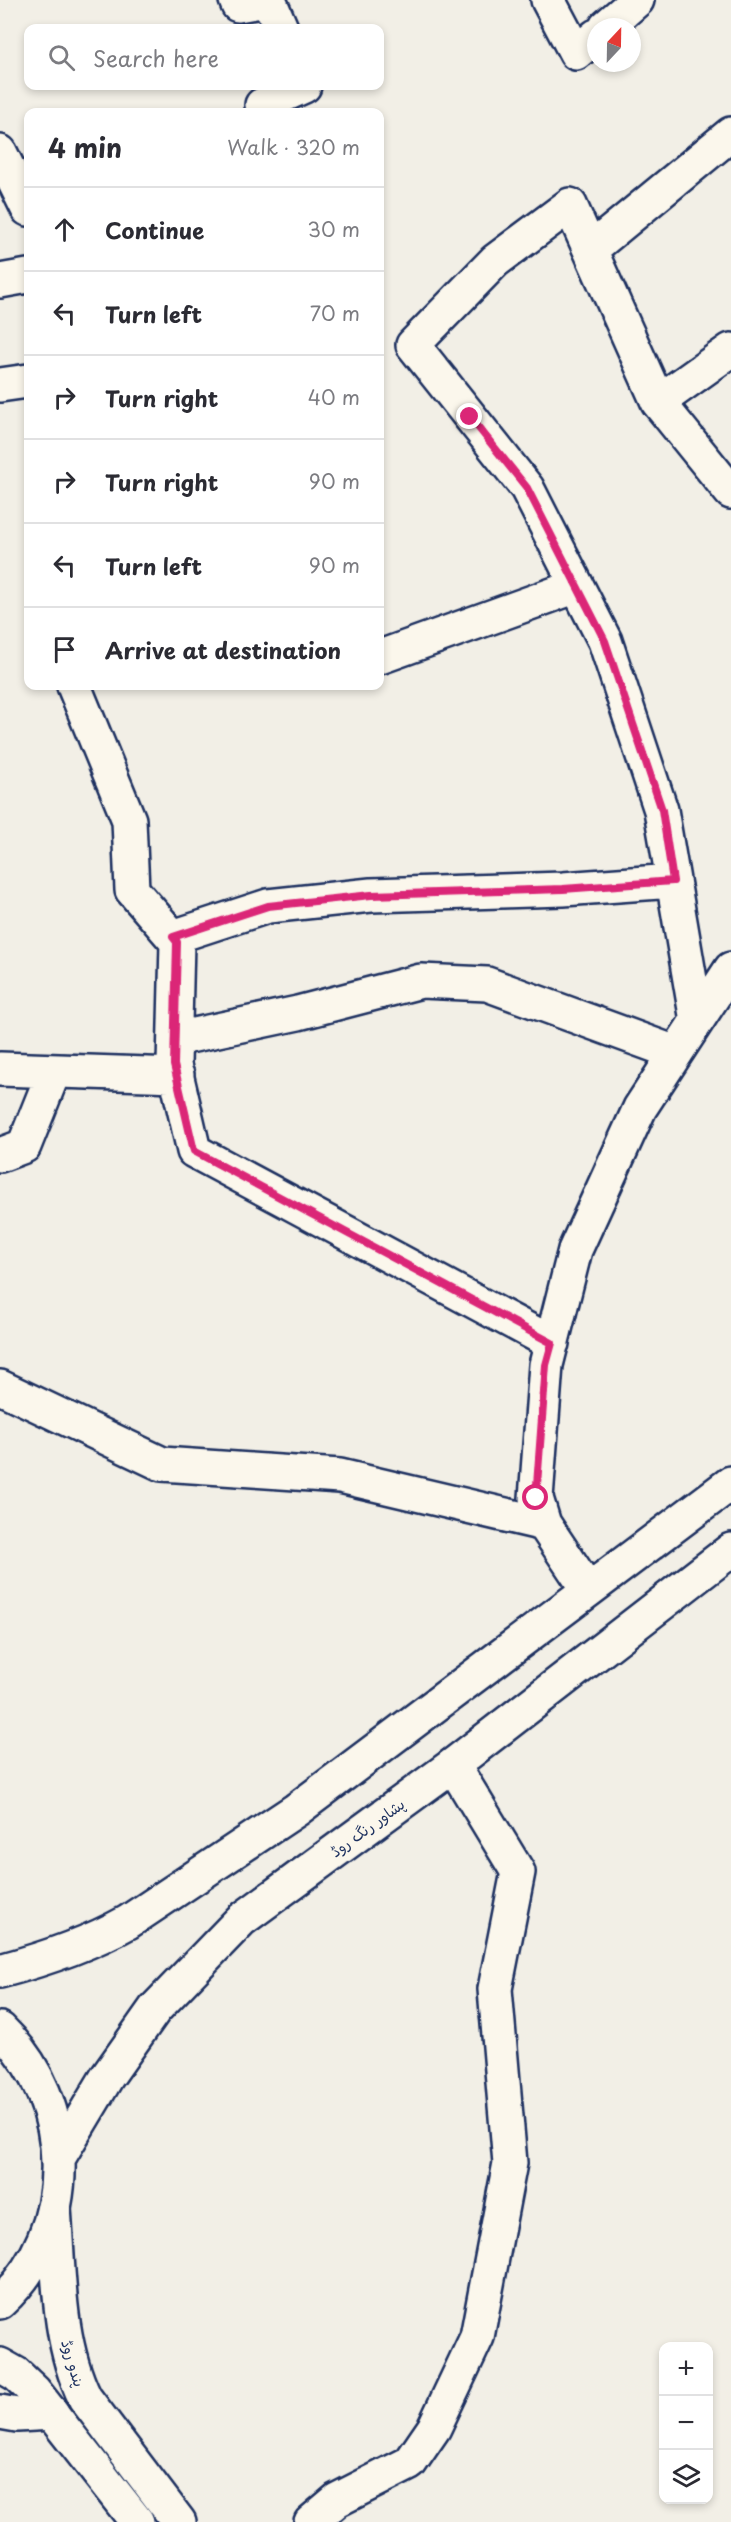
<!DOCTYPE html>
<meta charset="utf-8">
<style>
:root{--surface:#fff;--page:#f7f7f7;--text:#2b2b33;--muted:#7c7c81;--line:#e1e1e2}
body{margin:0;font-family:"Playpen Sans","Playpen Sans Arabic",sans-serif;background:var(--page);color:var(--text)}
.controls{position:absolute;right:18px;bottom:18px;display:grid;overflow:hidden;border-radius:12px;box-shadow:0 3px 9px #0003}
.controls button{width:54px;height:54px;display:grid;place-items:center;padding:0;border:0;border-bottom:2px solid var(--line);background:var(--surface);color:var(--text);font:30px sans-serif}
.compass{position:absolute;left:587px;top:18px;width:54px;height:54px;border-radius:50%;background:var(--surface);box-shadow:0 3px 9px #0003;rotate:22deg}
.stop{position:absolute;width:18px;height:18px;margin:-14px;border:4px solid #db2777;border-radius:50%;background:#fff}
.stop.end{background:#db2777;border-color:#fff;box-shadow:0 2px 6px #0008}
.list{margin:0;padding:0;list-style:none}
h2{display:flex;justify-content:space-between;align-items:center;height:78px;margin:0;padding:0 24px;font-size:26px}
h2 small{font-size:20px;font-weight:400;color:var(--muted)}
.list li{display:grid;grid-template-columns:39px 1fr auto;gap:18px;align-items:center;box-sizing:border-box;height:84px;padding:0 24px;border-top:2px solid var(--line)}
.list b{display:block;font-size:22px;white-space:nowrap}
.list em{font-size:20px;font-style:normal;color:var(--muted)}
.icon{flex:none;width:33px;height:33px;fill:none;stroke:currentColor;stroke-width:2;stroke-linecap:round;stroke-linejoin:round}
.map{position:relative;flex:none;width:731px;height:2522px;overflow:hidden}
.search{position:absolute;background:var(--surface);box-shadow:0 3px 9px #0003;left:24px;top:24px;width:360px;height:66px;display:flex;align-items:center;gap:15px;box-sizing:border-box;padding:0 21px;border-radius:12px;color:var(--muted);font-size:22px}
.panel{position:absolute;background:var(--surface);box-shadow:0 3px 9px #0003;left:24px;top:108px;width:360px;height:582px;border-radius:12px}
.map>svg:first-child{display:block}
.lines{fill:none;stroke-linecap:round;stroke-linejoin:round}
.street-casing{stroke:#1b2f5e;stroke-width:38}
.primary-casing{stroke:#1b2f5e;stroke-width:38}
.highway-casing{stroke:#1b2f5e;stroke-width:38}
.street{stroke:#fbf7ec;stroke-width:33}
.primary{stroke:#fbf7ec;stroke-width:33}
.highway{stroke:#fbf7ec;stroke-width:33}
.route{stroke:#db2777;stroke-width:8}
.labels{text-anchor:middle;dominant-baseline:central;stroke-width:6;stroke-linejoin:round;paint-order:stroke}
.street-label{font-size:15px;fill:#1b2f5e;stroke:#fbf7ec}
</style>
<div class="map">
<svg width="731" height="2522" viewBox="0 0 731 2522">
<rect width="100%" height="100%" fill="#f2efe6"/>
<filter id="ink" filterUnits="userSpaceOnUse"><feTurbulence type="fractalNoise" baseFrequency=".0167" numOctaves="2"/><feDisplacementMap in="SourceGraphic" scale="12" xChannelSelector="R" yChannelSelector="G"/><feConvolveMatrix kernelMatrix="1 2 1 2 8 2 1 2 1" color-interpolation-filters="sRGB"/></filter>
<g filter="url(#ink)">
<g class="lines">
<g class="street-casing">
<path id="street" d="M 236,0 L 238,5 L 266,0
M 269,0 L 281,28
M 548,0 L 576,53 L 596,36
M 606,27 L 637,0
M 265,112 L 262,105 L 304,86
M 0,152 L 28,209
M 590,250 L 731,134
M 0,281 L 28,276
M 0,385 L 28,381
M 658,402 L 731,350
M 380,657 L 577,586
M 74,686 L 129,820 L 132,890 L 177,942 L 174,1065 L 194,1151 L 552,1343
M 173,937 L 268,906 L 371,895 L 563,889 L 673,881
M 697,1021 L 661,810 L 605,641 L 527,488 L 413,345 L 495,261 L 570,205 L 658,402 L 731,492
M 175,1039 L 298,1013 L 421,981 L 487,984 L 676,1053
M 0,1069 L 177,1075
M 0,1155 L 24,1146 L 54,1071
M 0,1387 L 162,1464 L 340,1476 L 544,1524
M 588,1590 L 544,1524 L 536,1498 L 546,1365 L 575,1250 L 640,1108 L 731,969
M 311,2522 L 337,2500 L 410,2463 L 434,2428 L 477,2337 L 510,2163 L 495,1989 L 518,1872 L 453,1765"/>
</g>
<g class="primary-casing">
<path id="primary" d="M 54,2208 C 59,2271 57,2341 85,2398 L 179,2522
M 0,2365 L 16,2374 L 34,2391 L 137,2522"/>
</g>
<g class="highway-casing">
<path id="highway" d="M 0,1971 C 45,1959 87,1945 128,1922 L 296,1810 L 731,1483
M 0,2029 C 76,2102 79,2230 0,2302
M 59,2157 L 107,2077 L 155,2009 L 241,1920 L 453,1765 L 731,1550
M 0,2412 L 17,2415 L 52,2413"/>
</g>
<use href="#street" class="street"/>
<use href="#primary" class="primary"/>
<use href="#highway" class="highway"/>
</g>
</g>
<g class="lines" filter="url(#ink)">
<path class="route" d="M 470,417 L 527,488 L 605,641 L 662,810 L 673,881 L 563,889 L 371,895 L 268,906 L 173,937 L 177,942 L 174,1065 L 194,1151 L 552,1343 L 546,1365 L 536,1498"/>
</g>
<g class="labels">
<g class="street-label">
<text transform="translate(367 1827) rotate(-36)">پشاور رنگ روڈ</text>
<text transform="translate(74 2363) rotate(74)">پندو روڈ</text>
</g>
</g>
</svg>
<div class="controls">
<button>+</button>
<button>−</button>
<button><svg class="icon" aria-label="layers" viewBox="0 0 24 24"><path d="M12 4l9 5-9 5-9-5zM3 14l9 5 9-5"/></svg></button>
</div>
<svg class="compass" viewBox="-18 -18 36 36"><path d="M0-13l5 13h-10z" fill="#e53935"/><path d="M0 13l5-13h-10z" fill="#7c7c81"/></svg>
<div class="stop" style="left:536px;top:1498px"></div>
<div class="stop end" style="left:470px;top:417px"></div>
<div class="search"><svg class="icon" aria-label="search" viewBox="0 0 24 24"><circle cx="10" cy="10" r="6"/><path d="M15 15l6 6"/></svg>Search here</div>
<section class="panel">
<h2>4 min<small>Walk · 320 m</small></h2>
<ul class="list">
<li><svg class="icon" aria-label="ahead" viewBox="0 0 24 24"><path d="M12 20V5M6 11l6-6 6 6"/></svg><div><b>Continue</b></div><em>30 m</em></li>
<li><svg class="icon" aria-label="left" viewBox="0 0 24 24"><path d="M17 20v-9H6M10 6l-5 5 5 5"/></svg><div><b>Turn left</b></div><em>70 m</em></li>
<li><svg class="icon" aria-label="right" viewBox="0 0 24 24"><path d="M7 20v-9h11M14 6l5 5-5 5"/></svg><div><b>Turn right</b></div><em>40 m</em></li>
<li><svg class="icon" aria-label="right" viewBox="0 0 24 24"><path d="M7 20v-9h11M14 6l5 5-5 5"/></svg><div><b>Turn right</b></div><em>90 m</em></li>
<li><svg class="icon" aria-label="left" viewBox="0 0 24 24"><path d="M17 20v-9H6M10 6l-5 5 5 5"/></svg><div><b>Turn left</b></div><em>90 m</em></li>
<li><svg class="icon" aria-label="arrive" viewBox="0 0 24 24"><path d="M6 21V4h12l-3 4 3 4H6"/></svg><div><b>Arrive at destination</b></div></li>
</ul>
</section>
</div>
